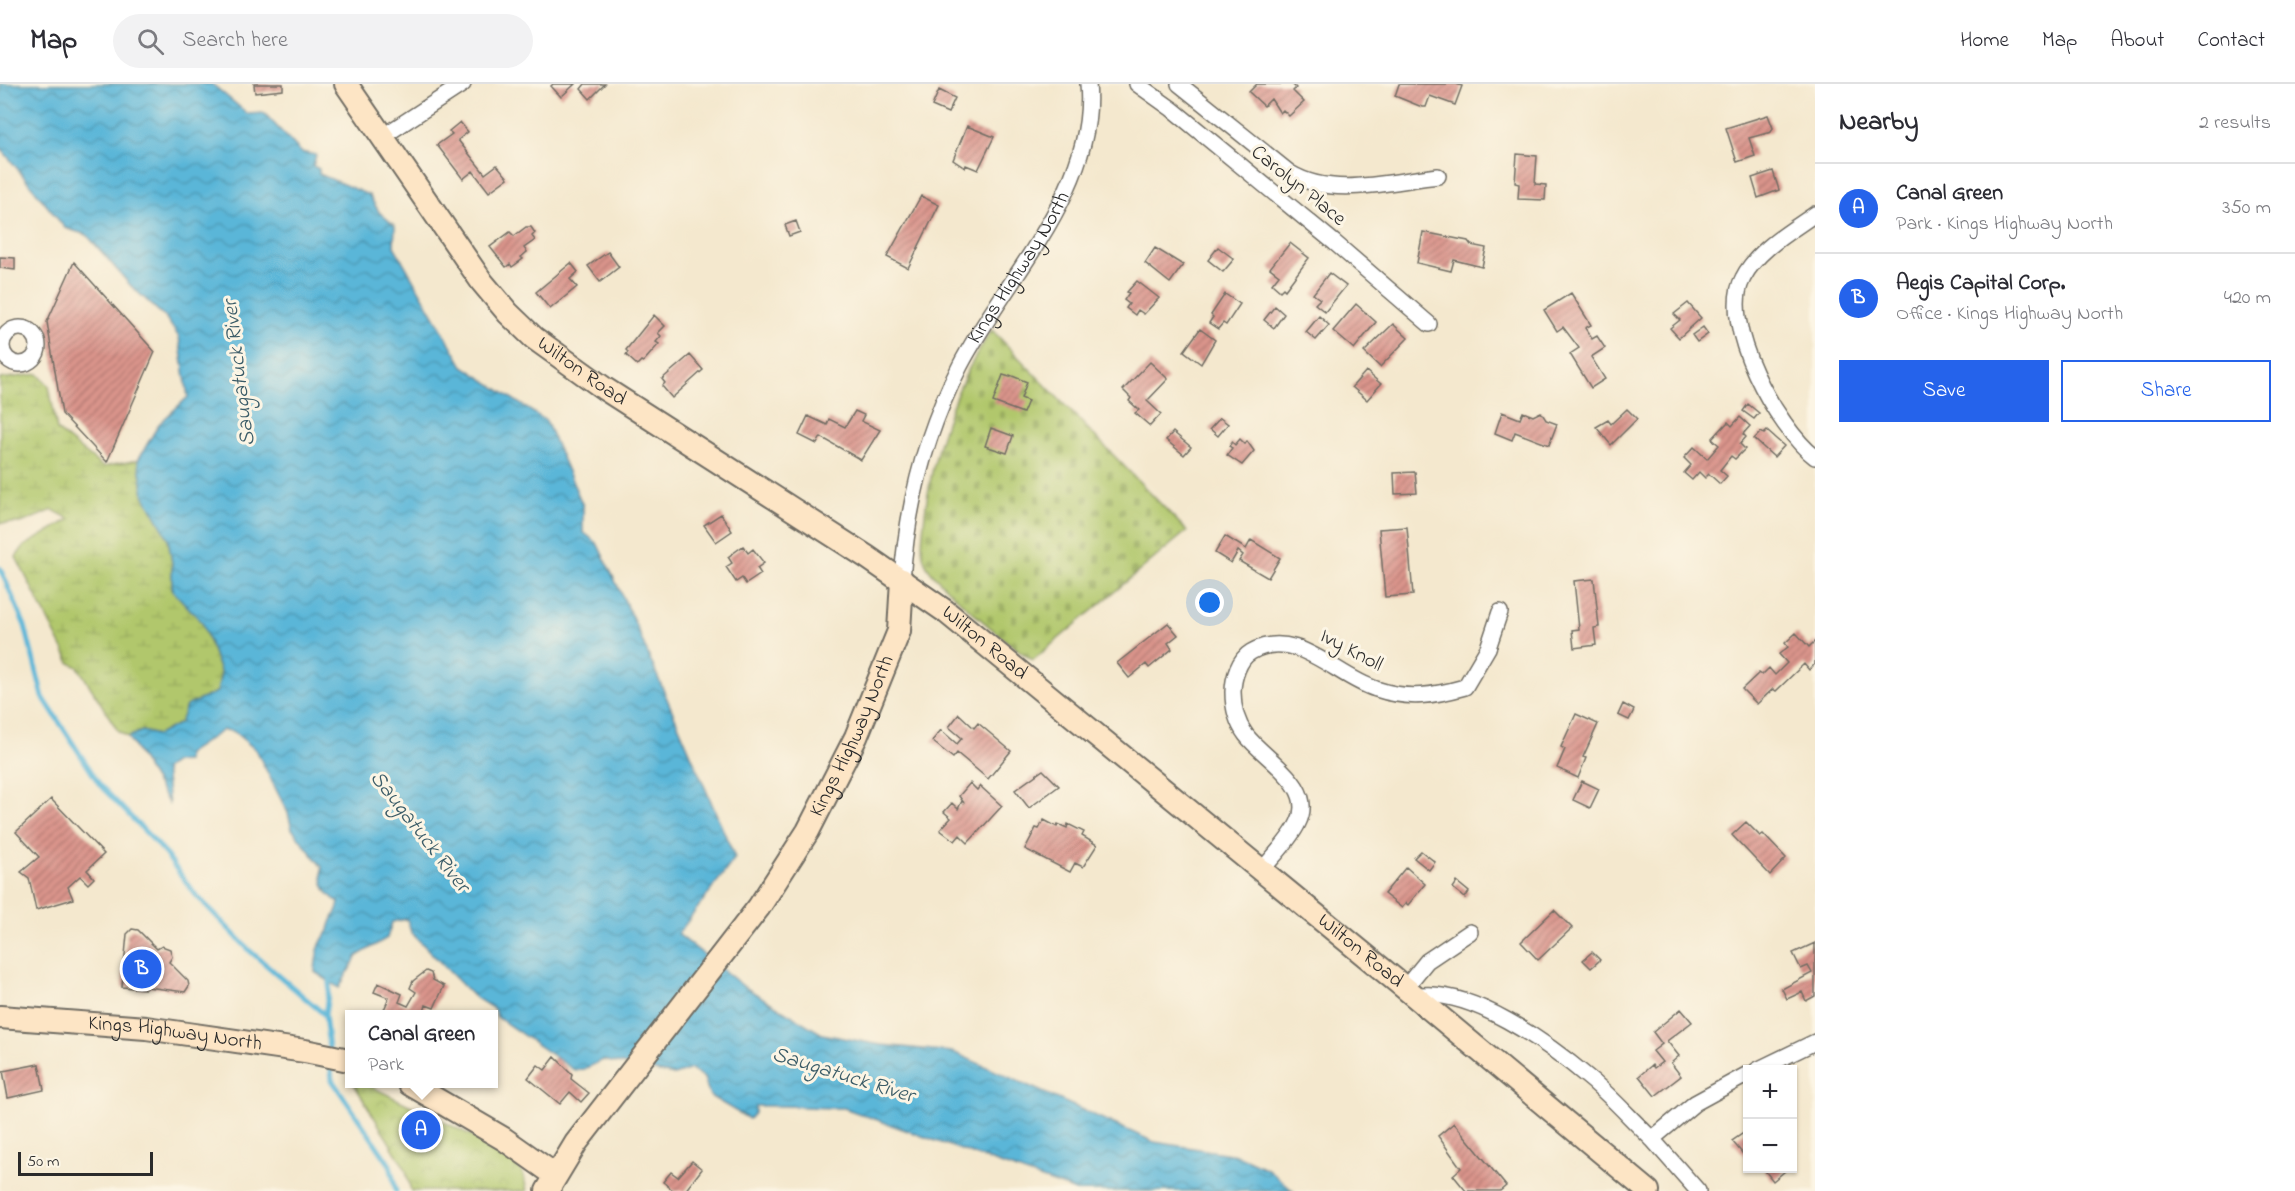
<!DOCTYPE html>
<meta charset="utf-8">
<style>
:root{--surface:#fff;--page:#f2f2f3;--text:#2b2b33;--muted:#7c7c81;--line:#e1e1e2;--accent:#2563eb}
body{margin:0;font-family:"Indie Flower",sans-serif;background:var(--page);color:var(--text)}
.controls{position:absolute;right:18px;bottom:18px;display:grid;overflow:hidden;border-radius:0px;box-shadow:0 2px 4px #0004}
.controls button{width:54px;height:54px;display:grid;place-items:center;padding:0;border:0;border-bottom:2px solid var(--line);background:var(--surface);color:var(--text);font:30px sans-serif}
.scale{position:absolute;left:18px;bottom:15px;width:135px;box-sizing:border-box;padding-left:6px;border:3px solid #2b2b2b;border-top:0;font-size:16px;line-height:21px;white-space:nowrap;color:#2b2b2b;-webkit-text-stroke:4px #fcf5e5;paint-order:stroke}
.you{position:absolute;left:1210px;top:519px;width:21px;height:21px;margin:-15px;border:4px solid #fff;border-radius:50%;background:#1a73e8;box-shadow:0 0 0 9px #1a73e833}
.badge{display:grid;place-items:center;width:39px;height:39px;border-radius:50%;background:var(--accent);color:#fff;font-size:20px;font-weight:700}
.pin{position:absolute;translate:-50% -50%;border:3px solid #fff;box-shadow:0 2px 6px #0006}
.popup{position:absolute;left:345px;top:926px;width:153px;height:78px;box-sizing:border-box;display:grid;place-content:center;border-radius:0px;background:var(--surface);filter:drop-shadow(0 2px 4px #0005);font-size:20px;white-space:nowrap;color:var(--muted)}
.popup b{font-size:22px;color:var(--text)}
.popup::after{content:'';position:absolute;left:50%;top:100%;margin-left:-12px;border:12px solid transparent;border-top-color:var(--surface)}
.list{margin:0;padding:0;list-style:none}
h2{display:flex;justify-content:space-between;align-items:center;height:78px;margin:0;padding:0 24px;font-size:26px}
h2 small{font-size:20px;font-weight:400;color:var(--muted)}
.list li{display:grid;grid-template-columns:39px 1fr auto;gap:18px;align-items:center;box-sizing:border-box;height:90px;padding:0 24px;border-top:2px solid var(--line)}
.list b{display:block;font-size:22px;white-space:nowrap}
.list p{margin:0;font-size:20px;white-space:nowrap;color:var(--muted)}
.list em{font-size:20px;font-style:normal;color:var(--muted)}
.actions{display:flex;gap:12px;padding:18px 24px}
.actions a{flex:1;padding:14px 0;border:2px solid var(--accent);border-radius:0px;text-align:center;font-size:21px;color:var(--accent)}
.actions .main{background:var(--accent);color:#fff}
.icon{flex:none;width:33px;height:33px;fill:none;stroke:currentColor;stroke-width:2;stroke-linecap:round;stroke-linejoin:round}
.map{position:relative;flex:none;width:1815px;height:1107px;overflow:hidden}
header{display:flex;align-items:center;gap:36px;box-sizing:border-box;height:84px;padding:0 30px;background:var(--surface);border-bottom:2px solid var(--line)}
header strong{font-size:28px}
nav{display:flex;gap:33px;margin-inline-start:auto;font-size:21px}
.search{width:420px;height:54px;background:var(--page);display:flex;align-items:center;gap:15px;box-sizing:border-box;padding:0 21px;border-radius:33px;color:var(--muted);font-size:22px}
main{display:flex}
aside{flex:1;background:var(--surface)}
.map>svg:first-child{display:block}
.wetland{fill:url(#wetland-marsh);stroke:#6e794c;stroke-width:1.5}
.cemetery{fill:url(#cemetery-stones);stroke:#6e794c;stroke-width:1.5}
.park{fill:url(#park-crowns);stroke:#6e794c;stroke-width:1.5}
.water{fill:url(#water-waves);stroke:#427082;stroke-width:1.5}
.lines{fill:none;stroke-linecap:round;stroke-linejoin:round}
.stream{stroke:#5ab6d8;stroke-width:5}
.building{fill:url(#building-hatch)}
.street-casing{stroke:#716d64;stroke-width:18}
.secondary-casing{stroke:#716d64;stroke-width:26}
.street{stroke:#fff;stroke-width:15}
.secondary{stroke:#fde5c5;stroke-width:22}
.labels{text-anchor:middle;dominant-baseline:central;stroke-width:6;stroke-linejoin:round;paint-order:stroke}
.street-label{font-size:21px;fill:#2b2b2b;stroke:#fcf5e5}
.water-label{font-size:22px;font-style:italic;fill:#3b5c68;stroke:#fcf5e5}
</style>
<header>
<strong>Map</strong>
<div class="search"><svg class="icon" aria-label="search" viewBox="0 0 24 24"><circle cx="10" cy="10" r="6"/><path d="M15 15l6 6"/></svg>Search here</div>
<nav><a>Home</a><a>Map</a><a>About</a><a>Contact</a></nav>
</header>
<main>
<div class="map">
<svg width="1815" height="1107" viewBox="0 0 1815 1107">
<defs>
<pattern id="wetland-marsh" width="20" height="14" patternUnits="userSpaceOnUse" patternTransform="scale(1.5)"><rect width="20" height="14" fill="#b1c76c"/><path d="M1 5h8M5 5V1M11 12h8M15 12V8" fill="none" stroke="#98ab5e"/></pattern>
<pattern id="cemetery-stones" width="16" height="16" patternUnits="userSpaceOnUse" patternTransform="scale(1.5)"><rect width="16" height="16" fill="#b1c76c"/><path d="M2 7V4a2 2 0 0 1 4 0v3zM10 15v-3a2 2 0 0 1 4 0v3z" fill="#98ab5e"/></pattern>
<pattern id="park-crowns" width="20" height="18" patternUnits="userSpaceOnUse" patternTransform="scale(1.5)"><rect width="20" height="18" fill="#b1c76c"/><path d="M2 6a3 3 0 1 1 6 0M12 15a3 3 0 1 1 6 0" fill="none" stroke="#98ab5e"/></pattern>
<pattern id="water-waves" width="16" height="10" patternUnits="userSpaceOnUse" patternTransform="scale(1.5)"><rect width="16" height="10" fill="#5ab6d8"/><path d="M0 5q4-4 8 0t8 0" fill="none" stroke="#4b94af"/></pattern>
<pattern id="building-hatch" width="6" height="6" patternUnits="userSpaceOnUse" patternTransform="scale(1.5)"><rect width="6" height="6" fill="#da948b"/><path d="M-1 1l2-2M0 6l6-6M5 7l2-2" fill="none" stroke="#b17972"/></pattern>
</defs>
<rect width="100%" height="100%" fill="#fcf5e5"/>
<filter id="ink" filterUnits="userSpaceOnUse"><feTurbulence type="fractalNoise" baseFrequency=".0167" numOctaves="2"/><feDisplacementMap in="SourceGraphic" scale="12" xChannelSelector="R" yChannelSelector="G"/><feConvolveMatrix kernelMatrix="1 2 1 2 8 2 1 2 1" color-interpolation-filters="sRGB"/></filter>
<filter id="wash" filterUnits="userSpaceOnUse"><feTurbulence type="fractalNoise" baseFrequency=".008" numOctaves="4" result="noise"/><feDisplacementMap in="SourceGraphic" scale="24" xChannelSelector="R" yChannelSelector="G"/><feGaussianBlur stdDeviation="1.35" result="paint"/><feColorMatrix in="noise" values="0 0 0 0 0 0 0 0 0 0 0 0 0 0 0 0 0 1.4 0 .05"/><feComposite in="paint" operator="in"/></filter>
<g filter="url(#wash)">
<rect width="100%" height="100%" fill="#f4e8ce"/>
<path class="wetland" d="M 38,290 L 49,302 L 57,346 L 103,383 L 138,376 L 144,411 L 168,454 L 172,479 L 172,506 L 202,538 L 221,590 L 217,608 L 186,622 L 181,638 L 158,651 L 142,647 L 128,653 L 118,647 L 78,583 L 70,579 L 16,473 L 24,462 L 70,435 L 53,426 L 21,439 L 0,439 L 0,295 Z"/>
<path class="cemetery" d="M 992,246 L 1187,447 L 1033,576 C 1013,564 932,497 925,478 C 920,466 923,451 924,438 C 931,371 954,301 992,246 Z"/>
<path class="park" d="M 354,1000 L 366,1000 L 485,1058 L 513,1076 L 523,1090 L 527,1107 L 411,1107 L 405,1084 Z"/>
<path class="water" d="M 0,0 L 212,0 L 248,30 L 264,29 L 301,68 L 316,71 L 313,82 L 319,85 L 319,90 L 369,111 L 379,128 L 395,142 L 394,162 L 463,282 L 546,337 L 583,422 L 583,448 L 597,459 L 630,528 L 735,774 L 678,850 L 743,902 L 822,950 L 881,961 L 953,968 L 1154,1058 L 1237,1071 L 1269,1086 L 1293,1107 L 1076,1107 L 844,1024 C 814,1024 785,1021 755,1022 L 755,1028 L 749,1035 L 710,1012 L 704,994 L 691,985 L 674,991 L 603,976 L 584,985 L 574,986 L 497,933 L 494,925 L 473,912 L 411,848 L 407,835 L 392,838 L 387,854 L 357,872 L 339,904 L 315,888 C 316,872 318,858 329,847 C 330,835 338,829 339,818 C 324,810 321,799 322,783 L 292,745 L 288,729 L 256,666 L 233,647 L 223,646 L 187,670 L 187,677 L 175,678 L 165,685 L 169,720 L 128,653 L 142,647 L 158,651 L 180,639 L 186,622 L 217,608 L 221,590 L 202,538 L 172,506 L 172,479 L 168,454 L 144,411 L 138,376 L 159,340 L 188,313 L 179,253 L 166,234 L 131,202 L 87,151 L 65,144 L 0,63 Z"/>
<g class="lines">
<path class="stream" d="M 0,484 L 25,542 L 43,613 L 100,701 L 160,763 L 195,810 L 250,867 L 325,931 L 329,965
M 325,931 L 331,891
M 330,978 L 332,996 L 390,1081 L 396,1107"/>
</g>
<g id="blocks">
<path class="building" d="M 254,0 L 283,0 L 283,6 L 255,9 Z
M 553,0 L 575,0 L 561,13 L 551,2 Z
M 585,0 L 605,0 L 590,15 L 581,5 Z
M 1257,0 L 1292,0 L 1296,4 L 1293,7 L 1304,18 L 1289,32 L 1283,26 L 1280,29 L 1271,15 L 1264,22 L 1249,8 Z
M 1399,0 L 1456,0 L 1462,2 L 1455,21 L 1430,12 L 1426,23 L 1422,23 L 1395,12 Z
M 939,6 L 955,14 L 948,29 L 932,22 Z
M 1768,31 L 1773,44 L 1771,48 L 1749,54 L 1755,72 L 1737,78 L 1726,44 Z
M 460,38 L 468,48 L 458,56 L 485,90 L 497,81 L 508,94 L 489,108 L 473,87 L 463,95 L 437,61 L 452,50 L 449,47 Z
M 967,42 L 994,53 L 978,86 L 966,81 L 965,84 L 953,76 Z
M 1517,70 L 1537,72 L 1535,100 L 1546,101 L 1545,116 L 1518,115 L 1519,100 L 1515,99 Z
M 1773,87 L 1779,106 L 1758,114 L 1752,94 Z
M 921,112 L 939,121 L 908,184 L 887,173 Z
M 796,137 L 800,148 L 789,152 L 785,141 Z
M 526,143 L 531,143 L 535,149 L 532,152 L 535,156 L 524,164 L 527,168 L 521,173 L 523,175 L 512,183 L 510,180 L 506,183 L 490,163 L 510,148 L 514,152 Z
M 1423,148 L 1468,157 L 1471,161 L 1486,164 L 1482,183 L 1454,176 L 1451,187 L 1417,179 Z
M 1290,159 L 1309,174 L 1285,206 L 1283,204 L 1280,207 L 1272,200 L 1279,191 L 1270,184 Z
M 1218,163 L 1234,175 L 1223,188 L 1208,176 Z
M 1155,164 L 1183,181 L 1170,199 L 1145,179 Z
M 608,168 L 619,183 L 600,198 L 588,182 Z
M 0,173 L 15,174 L 15,186 L 0,184 Z
M 74,178 L 155,268 L 107,378 L 62,330 L 47,238 Z
M 571,179 L 578,188 L 570,195 L 577,203 L 550,225 L 536,208 Z
M 1329,189 L 1346,202 L 1325,228 L 1315,220 L 1320,215 L 1313,210 Z
M 1137,197 L 1159,214 L 1144,230 L 1138,226 L 1135,231 L 1126,224 L 1129,220 L 1124,216 L 1129,209 L 1127,208 Z
M 1571,209 L 1591,241 L 1585,244 L 1592,255 L 1597,252 L 1605,264 L 1591,273 L 1605,295 L 1591,304 L 1570,270 L 1579,264 L 1563,243 L 1557,247 L 1544,226 Z
M 1225,210 L 1240,220 L 1226,241 L 1223,239 L 1218,245 L 1209,239 L 1213,233 L 1211,231 Z
M 1688,219 L 1701,234 L 1679,254 L 1670,244 L 1680,236 L 1674,230 Z
M 1356,220 L 1376,238 L 1354,265 L 1333,247 Z
M 1275,222 L 1284,230 L 1274,244 L 1264,236 Z
M 654,231 L 665,242 L 658,249 L 661,252 L 656,258 L 659,260 L 643,278 L 641,277 L 637,281 L 626,271 L 628,268 L 626,266 Z
M 1319,232 L 1329,241 L 1316,256 L 1306,248 Z
M 1393,240 L 1408,254 L 1380,283 L 1364,268 Z
M 1703,243 L 1708,250 L 1697,258 L 1692,251 Z
M 1200,245 L 1215,256 L 1201,280 L 1184,267 Z
M 690,271 L 703,286 L 672,314 L 662,302 L 665,299 L 662,295 Z
M 1150,278 L 1168,295 L 1147,317 L 1161,330 L 1150,342 L 1135,329 L 1139,326 L 1129,317 L 1131,314 L 1123,306 Z
M 1366,287 L 1381,300 L 1367,316 L 1352,303 Z
M 1003,291 L 1010,293 L 1010,291 L 1027,298 L 1021,314 L 1028,317 L 1023,329 L 993,318 Z
M 1748,320 L 1759,329 L 1754,335 L 1743,327 Z
M 1627,325 L 1637,335 L 1611,361 L 1596,343 L 1608,336 L 1611,340 Z
M 855,327 L 864,331 L 861,337 L 880,346 L 861,376 L 821,353 L 817,360 L 799,351 L 808,332 L 827,341 L 829,335 L 845,343 Z
M 1502,328 L 1520,335 L 1523,328 L 1533,332 L 1541,328 L 1546,336 L 1557,340 L 1549,361 L 1515,348 L 1512,356 L 1495,349 Z
M 1740,333 L 1750,342 L 1743,350 L 1746,353 L 1740,360 L 1745,365 L 1735,375 L 1731,372 L 1720,386 L 1727,392 L 1720,400 L 1709,390 L 1705,394 L 1699,388 L 1692,396 L 1684,389 L 1691,381 L 1684,374 L 1694,363 L 1707,375 L 1719,361 L 1712,355 L 1728,338 L 1732,342 Z
M 1220,334 L 1228,340 L 1218,352 L 1210,345 Z
M 991,344 L 1013,352 L 1007,369 L 985,362 Z
M 1767,347 L 1784,362 L 1774,373 L 1754,355 L 1761,348 L 1764,350 Z
M 1173,348 L 1191,363 L 1184,371 L 1166,356 Z
M 1240,355 L 1245,360 L 1247,357 L 1254,367 L 1242,381 L 1227,371 L 1232,364 L 1229,362 L 1232,358 L 1235,361 Z
M 1415,388 L 1417,409 L 1395,410 L 1394,389 Z
M 721,430 L 732,447 L 716,458 L 704,441 Z
M 1407,443 L 1413,511 L 1385,513 L 1379,445 Z
M 1225,452 L 1246,465 L 1251,456 L 1280,474 L 1268,494 L 1239,477 L 1243,471 L 1238,467 L 1231,479 L 1215,469 Z
M 743,462 L 748,469 L 753,465 L 764,479 L 757,484 L 761,490 L 746,500 L 742,494 L 736,498 L 726,483 L 732,479 L 728,473 Z
M 1594,495 L 1599,543 L 1594,544 L 1596,561 L 1574,564 L 1572,546 L 1579,545 L 1574,497 Z
M 1168,539 L 1178,551 L 1168,559 L 1172,565 L 1149,584 L 1146,580 L 1129,594 L 1117,579 Z
M 1796,549 L 1809,563 L 1815,557 L 1815,580 L 1809,586 L 1804,580 L 1776,607 L 1773,605 L 1757,620 L 1742,605 L 1759,589 L 1762,591 L 1769,584 L 1775,591 L 1787,579 L 1779,570 L 1788,563 L 1785,559 Z
M 1623,620 L 1634,626 L 1629,636 L 1618,631 Z
M 959,630 L 974,644 L 978,639 L 1011,667 L 988,695 L 957,669 L 953,674 L 932,657 L 941,646 L 957,660 L 962,654 L 949,643 Z
M 1576,630 L 1598,640 L 1583,673 L 1586,674 L 1578,694 L 1557,684 L 1565,665 L 1561,663 Z
M 1043,686 L 1059,702 L 1029,724 L 1015,706 Z
M 1582,697 L 1599,705 L 1590,724 L 1573,716 Z
M 970,699 L 977,706 L 980,702 L 1002,722 L 968,759 L 960,751 L 955,757 L 940,746 L 951,734 L 944,728 L 952,719 L 958,725 L 962,717 L 964,719 L 959,712 Z
M 51,715 L 104,770 L 87,786 L 94,794 L 88,800 L 80,792 L 68,803 L 73,815 L 36,826 L 29,794 L 21,788 L 39,773 L 16,748 Z
M 1044,736 L 1057,743 L 1058,740 L 1067,744 L 1068,740 L 1084,748 L 1082,752 L 1097,761 L 1083,783 L 1075,779 L 1070,788 L 1025,765 L 1036,744 L 1039,745 Z
M 1746,738 L 1760,752 L 1763,750 L 1786,774 L 1770,791 L 1732,751 Z
M 1421,767 L 1435,778 L 1429,786 L 1414,774 Z
M 1406,783 L 1425,800 L 1408,821 L 1406,819 L 1402,824 L 1384,810 Z
M 1457,798 L 1469,808 L 1465,814 L 1453,804 Z
M 1554,826 L 1572,844 L 1538,876 L 1521,858 Z
M 132,845 L 138,846 L 157,865 L 162,862 L 170,865 L 172,873 L 169,878 L 188,897 L 189,902 L 185,908 L 147,903 L 145,905 L 122,903 L 127,850 Z
M 1815,859 L 1815,912 L 1806,917 L 1802,908 L 1787,915 L 1782,905 L 1812,889 L 1808,882 L 1801,885 L 1793,869 Z
M 1592,868 L 1600,876 L 1591,884 L 1583,876 Z
M 426,887 L 431,889 L 433,896 L 444,902 L 434,924 L 426,921 L 424,928 L 426,930 L 389,930 L 383,928 L 389,914 L 374,908 L 378,899 L 402,910 L 399,918 L 408,922 L 416,908 L 410,904 L 413,897 Z
M 1681,925 L 1692,938 L 1667,957 L 1679,972 L 1671,979 L 1681,992 L 1655,1012 L 1639,992 L 1652,981 L 1654,984 L 1662,978 L 1653,967 L 1662,960 L 1653,948 Z
M 555,973 L 572,990 L 571,995 L 589,1009 L 581,1018 L 570,1008 L 560,1020 L 528,994 L 538,981 L 545,986 Z
M 39,980 L 44,1006 L 8,1014 L 3,987 Z
M 1454,1039 L 1506,1102 L 1500,1107 L 1466,1107 L 1453,1091 L 1461,1084 L 1438,1052 Z
M 1748,1046 L 1748,1076 L 1732,1057 Z
M 692,1077 L 702,1085 L 685,1107 L 674,1107 L 663,1098 L 671,1088 L 678,1093 Z
M 1763,1084 L 1784,1084 L 1785,1087 L 1773,1097 Z"/>
</g>
</g>
<g filter="url(#ink)">
<use href="#blocks" fill-opacity="0" stroke="#716d64" stroke-width="1.5"/>
<g class="lines">
<g class="street-casing">
<g id="street">
<path d="M 1137,0 L 1172,25 L 1335,159 L 1429,240"/>
<path d="M 1179,0 L 1290,89 C 1333,115 1391,97 1438,92"/>
<path d="M 382,53 L 463,0"/>
<path d="M 1815,130 C 1791,147 1757,166 1743,194 C 1718,239 1778,345 1815,373"/>
<circle cx="20" cy="262" r="18"/>
<path id="s1" d="M 902,496 C 907,422 926,348 960,282 C 1004,196 1098,104 1088,0"/>
<path d="M 1262,786 C 1274,771 1290,756 1298,739 C 1317,702 1265,676 1246,651 C 1237,639 1233,623 1233,608 C 1233,594 1239,575 1251,568 C 1296,542 1336,593 1376,605 C 1409,616 1433,612 1465,603 L 1488,564 L 1500,528"/>
<path d="M 1405,904 L 1427,877 L 1470,848"/>
<path d="M 1415,912 C 1469,902 1549,960 1589,994 C 1611,1012 1631,1035 1652,1055"/>
<path d="M 1757,986 L 1815,958"/>
<path d="M 1698,1107 L 1652,1055 L 1695,1019 L 1748,990"/>
</g>
</g>
<g class="secondary-casing">
<g id="secondary">
<path id="s2" d="M 346,0 L 482,198 L 508,229 L 534,254 L 605,305 L 867,473 L 945,527 L 1405,904 L 1648,1107"/>
<path id="s3" d="M 0,933 L 146,944 L 305,967 L 349,976"/>
<path d="M 410,1000 L 504,1055 L 555,1091"/>
<path id="s4" d="M 547,1107 L 576,1059 L 759,823 L 808,747 L 856,653 L 899,547 L 902,496"/>
</g>
</g>
<use href="#street" class="street"/>
<use href="#secondary" class="secondary"/>
</g>
</g>
<g class="labels">
<g class="street-label">
<text transform="translate(1298 102) rotate(39)">Carolyn Place</text>
<text stroke="none"><textPath href="#s1" startOffset="338">Kings Highway North</textPath></text>
<text stroke="none"><textPath href="#s2" startOffset="375">Wilton Road</textPath></text>
<text stroke="none"><textPath href="#s2" startOffset="861">Wilton Road</textPath></text>
<text transform="translate(1351 567) rotate(28)">Ivy Knoll</text>
<text stroke="none"><textPath href="#s4" startOffset="550">Kings Highway North</textPath></text>
<text stroke="none"><textPath href="#s2" startOffset="1347">Wilton Road</textPath></text>
<text stroke="none"><textPath href="#s3" startOffset="176">Kings Highway North</textPath></text>
</g>
<g class="water-label">
<text transform="translate(240 289) rotate(-97)">Saugatuck River</text>
<text transform="translate(419 748) rotate(52)">Saugatuck River</text>
<text transform="translate(843 992) rotate(17)">Saugatuck River</text>
</g>
</g>
</svg>
<div class="controls">
<button>+</button>
<button>−</button>
</div>
<div class="scale">50 m</div>
<div class="you"></div>
<div class="pin badge" style="left:421px;top:1046px">A</div>
<div class="popup"><b>Canal Green</b>Park</div>
<div class="pin badge" style="left:142px;top:885px">B</div>
</div>
<aside>
<h2>Nearby<small>2 results</small></h2>
<ul class="list">
<li><span class="badge">A</span><div><b>Canal Green</b><p>Park · Kings Highway North</p></div><em>350 m</em></li>
<li><span class="badge">B</span><div><b>Aegis Capital Corp.</b><p>Office · Kings Highway North</p></div><em>420 m</em></li>
</ul>
<div class="actions"><a class="main">Save</a><a>Share</a></div>
</aside>
</main>
